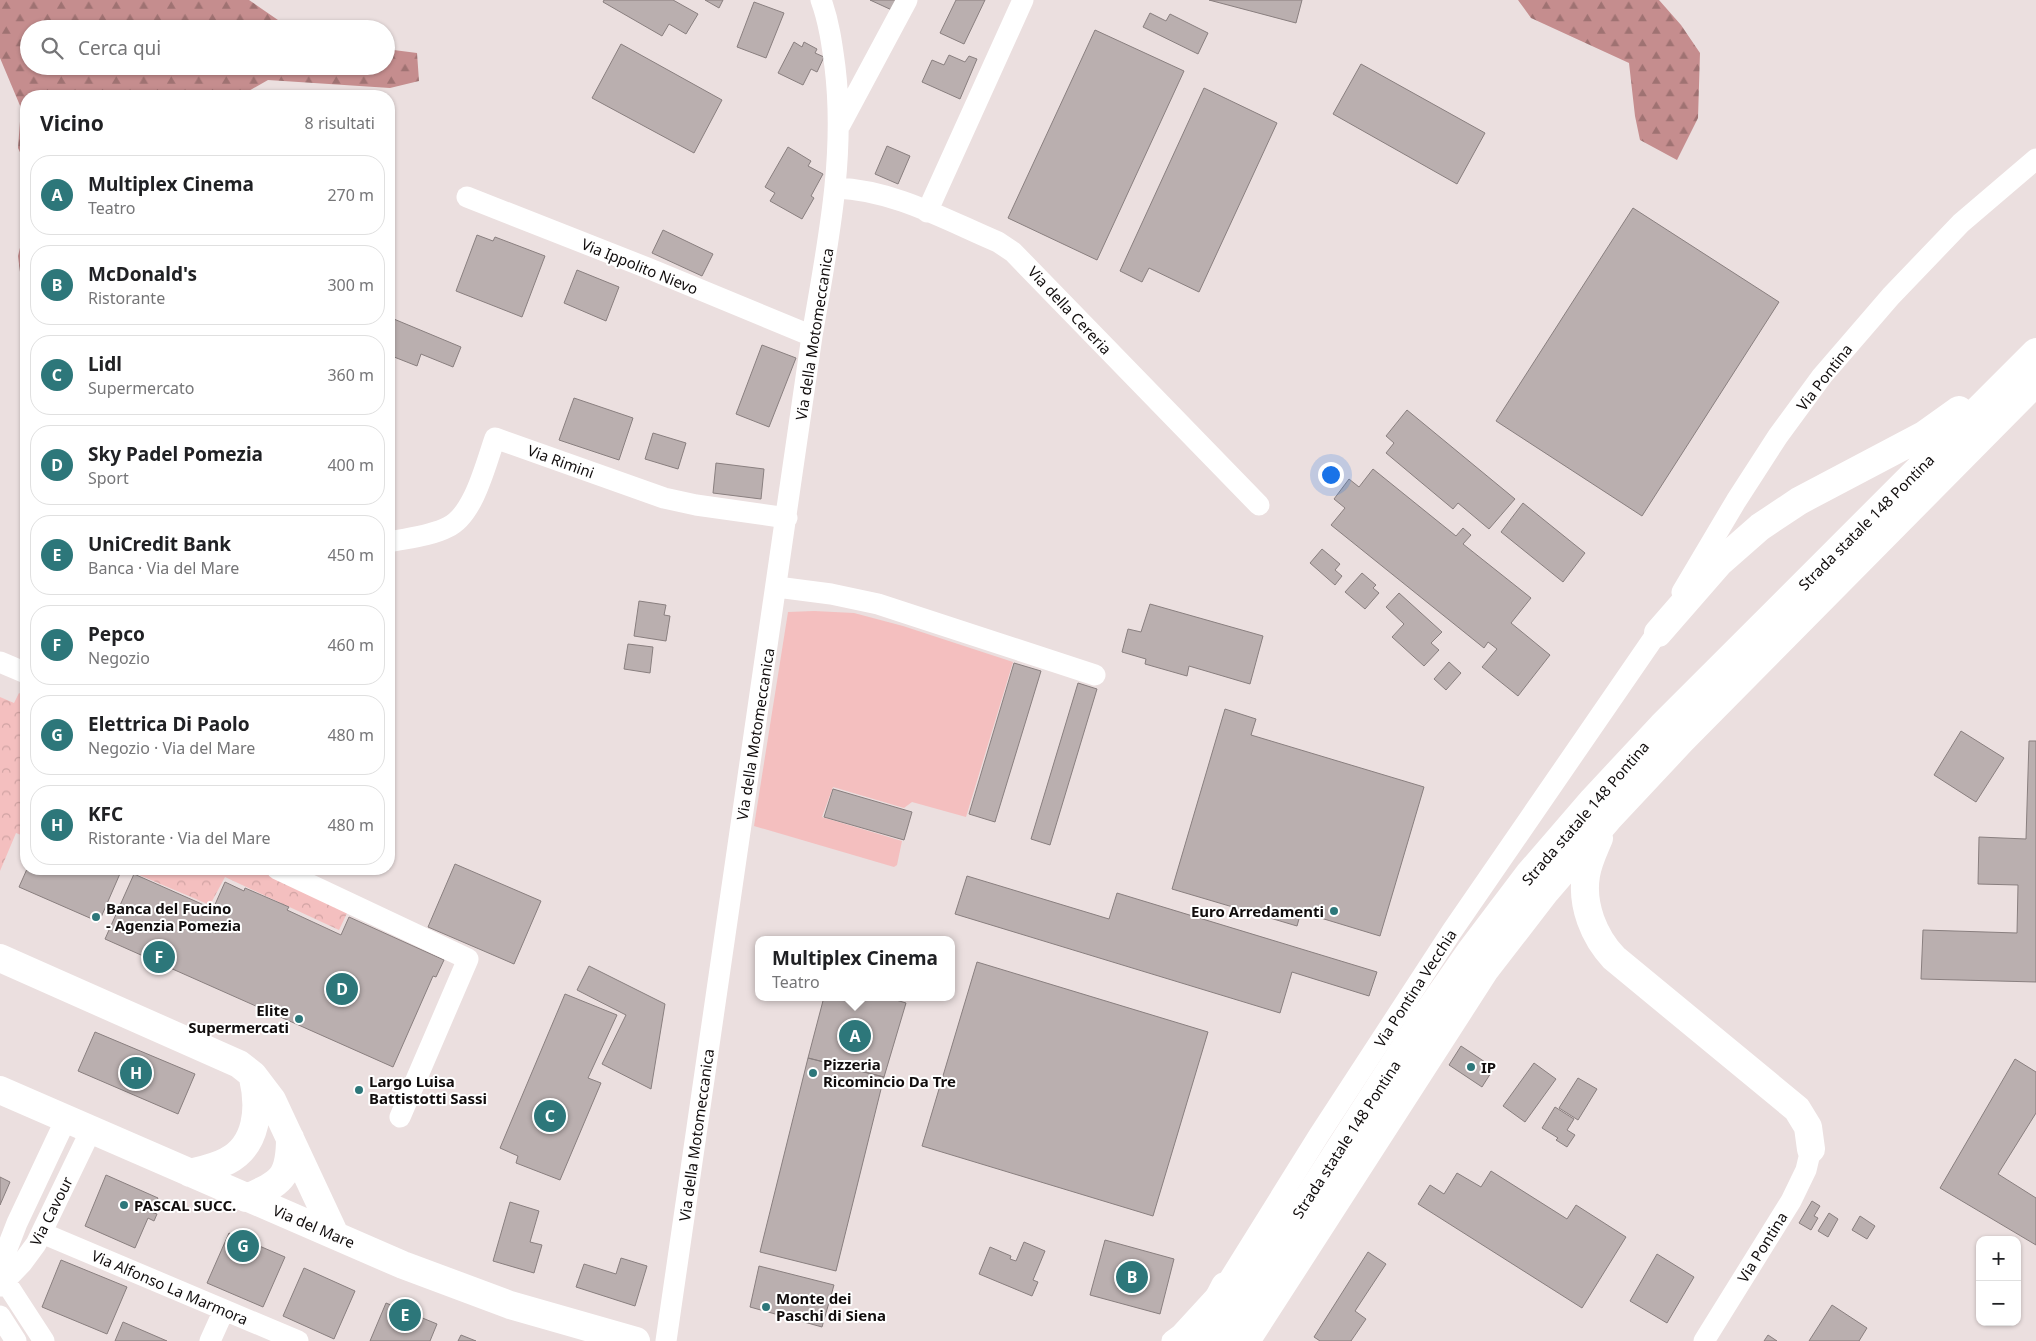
<!DOCTYPE html>
<html lang="it">
<meta charset="utf-8">
<style>
:root{--surface:#fff;--page:#f6f6f6;--text:#202124;--muted:#757577;--line:#e0e0e0;--accent:#2d777a}
body{margin:0;font-family:"Noto Sans",sans-serif;background:var(--page);color:var(--text)}
.controls{position:absolute;right:15px;bottom:15px;display:grid;overflow:hidden;border-radius:10px;box-shadow:0 1px 4px #0004}
.controls button{width:45px;height:45px;display:grid;place-items:center;padding:0;border:0;border-bottom:1px solid var(--line);background:var(--surface);color:var(--text);font:25px sans-serif}
.you{position:absolute;left:1330px;top:474px;width:18px;height:18px;margin:-12px;border:4px solid #fff;border-radius:50%;background:#1a73e8;box-shadow:0 0 0 8px #1a73e833}
.badge{display:grid;place-items:center;width:32px;height:32px;border-radius:50%;background:var(--accent);color:#fff;font-size:16px;font-weight:700}
.pin{position:absolute;translate:-50% -50%;border:2px solid #fff;box-shadow:0 1px 5px #0006}
.popup{position:absolute;left:755px;top:936px;width:200px;height:65px;box-sizing:border-box;display:grid;place-content:center;border-radius:10px;background:var(--surface);filter:drop-shadow(0 1px 4px #0005);font-size:16px;white-space:nowrap;color:var(--muted)}
.popup b{font-size:19px;color:var(--text)}
.popup::after{content:'';position:absolute;left:50%;top:100%;margin-left:-10px;border:10px solid transparent;border-top-color:var(--surface)}
.list{margin:0;padding:0;list-style:none}
h2{display:flex;justify-content:space-between;align-items:center;height:65px;margin:0;padding:0 20px;font-size:21px}
h2 small{font-size:16px;font-weight:400;color:var(--muted)}
.list li{display:grid;grid-template-columns:32px 1fr auto;gap:15px;align-items:center;box-sizing:border-box;height:80px;margin:0 10px 10px;padding:0 10px;border:1px solid var(--line);border-radius:20px}
.list b{display:block;font-size:19px;white-space:nowrap}
.list p{margin:0;font-size:16px;white-space:nowrap;color:var(--muted)}
.list em{font-size:16px;font-style:normal;color:var(--muted)}
.icon{flex:none;width:28px;height:28px;fill:none;stroke:currentColor;stroke-width:2;stroke-linecap:round;stroke-linejoin:round}
.map{position:relative;flex:none;width:2036px;height:1341px;overflow:hidden}
.search{position:absolute;background:var(--surface);box-shadow:0 1px 4px #0004;left:20px;top:20px;width:375px;height:55px;display:flex;align-items:center;gap:12px;box-sizing:border-box;padding:0 18px;border-radius:28px;color:var(--muted);font-size:19px}
.panel{position:absolute;background:var(--surface);box-shadow:0 1px 4px #0004;left:20px;top:90px;width:375px;height:785px;border-radius:20px}
.map>svg:first-child{display:block}
.grass{fill:#f4bfbf}
.forest{fill:url(#forest-firs)}
.park{fill:url(#park-crowns)}
.building{fill:#baafaf;stroke:#897f7f}
.lines{fill:none;stroke-linecap:round;stroke-linejoin:round}
.minor{stroke:#fff;stroke-width:21}
.major{stroke:#fff;stroke-width:28}
.highway{stroke:#fff;stroke-width:28}
.poi-dot{fill:#2d777a;stroke:#fff;stroke-width:2}
.labels{text-anchor:middle;dominant-baseline:central;stroke-width:4;stroke-linejoin:round;paint-order:stroke}
.street-label{font-size:15px;fill:#110d0d;stroke:#fff}
.poi-label{font-size:15px;font-weight:bold;fill:#110d0d;stroke:#fff;text-anchor:start}
</style>
<div class="map">
<svg width="2036" height="1341" viewBox="0 0 2036 1341">
<defs>
<pattern id="forest-firs" width="22" height="20" patternUnits="userSpaceOnUse" patternTransform="scale(1.25)"><rect width="22" height="20" fill="#c58d8e"/><path d="M5 1l3.5 6h-7zM16 11l3.5 6h-7z" fill="#9f7272"/></pattern>
<pattern id="park-crowns" width="20" height="18" patternUnits="userSpaceOnUse" patternTransform="scale(1.25)"><rect width="20" height="18" fill="#f4bfbf"/><path d="M2 6a3 3 0 1 1 6 0M12 15a3 3 0 1 1 6 0" fill="none" stroke="#d0a3a3"/></pattern>
</defs>
<rect width="100%" height="100%" fill="#ebdfdf"/>
<path class="grass" d="M 814,611 L 854,613 L 903,626 L 1013,662 L 966,817 L 912,802 L 904,808 L 833,787 L 822,817 L 902,841 L 897,865 L 894,867 L 754,826 L 788,612 Z"/>
<path class="forest" d="M 0,0 L 249,0 L 291,29 L 29,29 L 29,66 L 386,66 L 386,49 L 417,53 L 419,81 L 390,88 L 268,80 L 240,96 L 26,96 L 26,165 L 18,148 L 21,108 L 0,58 Z
M 1518,0 L 1659,0 L 1681,25 L 1700,53 L 1698,118 L 1677,160 L 1640,140 L 1635,116 L 1629,63 L 1531,18 Z
M 26,223 L 26,320 L 18,256 Z"/>
<path class="park" d="M 19,693 L 26,697 L 26,837 L 16,833 L 0,871 L 0,697 L 14,703 Z
M 125,869 L 258,869 L 349,909 L 339,930 L 225,877 L 210,905 Z"/>
<path class="building" d="M 604,0 L 673,0 L 698,14 L 686,34 L 669,24 L 662,36 L 603,2 Z
M 705,0 L 723,0 L 719,8 Z
M 870,0 L 899,0 L 894,11 Z
M 956,0 L 985,0 L 964,44 L 940,33 Z
M 1209,0 L 1302,0 L 1296,23 Z
M 754,2 L 784,13 L 766,58 L 737,47 Z
M 1150,13 L 1166,21 L 1170,14 L 1208,33 L 1198,54 L 1143,27 Z
M 1095,30 L 1184,71 L 1097,260 L 1008,218 Z
M 794,42 L 802,47 L 804,42 L 817,49 L 815,53 L 824,57 L 817,72 L 811,69 L 803,85 L 778,73 Z
M 621,44 L 722,100 L 694,153 L 592,98 Z
M 949,55 L 965,62 L 969,56 L 977,59 L 960,99 L 922,82 L 932,60 L 944,65 Z
M 1361,64 L 1485,133 L 1457,184 L 1333,114 Z
M 1204,88 L 1277,123 L 1199,292 L 1149,268 L 1142,282 L 1120,271 Z
M 887,146 L 910,156 L 898,184 L 875,174 Z
M 788,147 L 811,161 L 808,166 L 823,174 L 811,196 L 814,198 L 802,219 L 770,201 L 775,193 L 765,187 Z
M 1633,208 L 1779,302 L 1642,516 L 1496,421 Z
M 663,230 L 713,254 L 702,276 L 652,253 Z
M 477,235 L 493,241 L 495,237 L 545,256 L 522,317 L 456,291 Z
M 577,270 L 619,287 L 606,321 L 564,303 Z
M 389,317 L 461,347 L 453,367 L 421,354 L 417,366 L 389,355 Z
M 762,345 L 796,358 L 769,427 L 736,414 Z
M 574,398 L 633,418 L 619,460 L 559,440 Z
M 1407,410 L 1515,499 L 1489,529 L 1458,503 L 1453,509 L 1386,453 L 1394,443 L 1386,436 Z
M 653,433 L 686,443 L 678,469 L 645,459 Z
M 716,463 L 764,469 L 761,499 L 713,493 Z
M 1373,469 L 1456,536 L 1463,528 L 1471,535 L 1463,544 L 1531,598 L 1511,623 L 1550,655 L 1518,696 L 1482,667 L 1497,649 L 1488,642 L 1484,648 L 1331,525 L 1345,508 L 1334,499 L 1349,479 L 1359,487 Z
M 1523,503 L 1585,553 L 1563,582 L 1501,532 Z
M 1322,549 L 1340,564 L 1335,570 L 1342,576 L 1335,585 L 1310,563 Z
M 1362,573 L 1376,585 L 1373,588 L 1379,593 L 1365,609 L 1345,592 Z
M 1399,593 L 1442,632 L 1431,643 L 1439,650 L 1424,666 L 1392,637 L 1404,624 L 1386,607 Z
M 639,601 L 666,605 L 664,615 L 670,616 L 666,641 L 634,636 Z
M 1150,604 L 1263,636 L 1250,684 L 1189,666 L 1187,676 L 1145,664 L 1146,659 L 1122,652 L 1128,629 L 1141,632 Z
M 628,644 L 653,647 L 650,673 L 624,669 Z
M 1449,662 L 1461,673 L 1446,690 L 1434,679 Z
M 1014,663 L 1041,671 L 995,822 L 969,814 Z
M 1078,683 L 1097,689 L 1050,845 L 1031,839 Z
M 1225,709 L 1256,719 L 1251,735 L 1424,787 L 1380,936 L 1301,912 L 1297,926 L 1172,889 Z
M 1961,731 L 2004,758 L 1976,802 L 1934,775 Z
M 2029,741 L 2036,741 L 2036,982 L 1921,979 L 1923,930 L 2017,933 L 2018,885 L 1978,884 L 1979,837 L 2026,839 Z
M 833,789 L 912,812 L 904,840 L 824,817 Z
M 455,864 L 541,901 L 514,964 L 428,927 Z
M 27,869 L 122,869 L 99,922 L 19,887 Z
M 134,874 L 213,909 L 225,882 L 244,891 L 245,888 L 289,907 L 287,910 L 341,935 L 349,917 L 444,960 L 436,977 L 433,976 L 393,1067 L 105,939 Z
M 967,876 L 1109,919 L 1117,893 L 1377,972 L 1369,996 L 1292,972 L 1280,1013 L 955,914 Z
M 977,962 L 1208,1032 L 1153,1216 L 922,1146 Z
M 589,966 L 665,1004 L 651,1089 L 602,1064 L 626,1015 L 577,990 Z
M 565,994 L 617,1015 L 588,1078 L 601,1083 L 560,1180 L 516,1163 L 518,1156 L 500,1148 Z
M 824,997 L 886,997 L 906,1003 L 884,1077 L 808,1058 Z
M 95,1032 L 195,1074 L 178,1114 L 78,1071 Z
M 1461,1046 L 1494,1068 L 1482,1087 L 1449,1065 Z
M 808,1058 L 884,1077 L 836,1271 L 760,1252 Z
M 2015,1059 L 2036,1072 L 2036,1113 L 1998,1174 L 2036,1198 L 2036,1245 L 1940,1188 Z
M 1534,1063 L 1556,1079 L 1525,1122 L 1503,1106 Z
M 1578,1078 L 1597,1089 L 1578,1120 L 1559,1108 Z
M 1555,1107 L 1574,1119 L 1567,1130 L 1575,1135 L 1567,1147 L 1556,1140 L 1558,1138 L 1542,1128 Z
M 1491,1171 L 1567,1219 L 1576,1205 L 1626,1237 L 1582,1308 L 1418,1204 L 1430,1185 L 1444,1194 L 1457,1173 L 1481,1187 Z
M 106,1175 L 158,1198 L 151,1212 L 157,1214 L 154,1221 L 148,1218 L 135,1248 L 85,1226 Z
M 0,1177 L 10,1182 L 0,1205 Z
M 1812,1201 L 1820,1206 L 1814,1216 L 1818,1218 L 1811,1230 L 1799,1223 Z
M 510,1202 L 539,1211 L 530,1242 L 542,1245 L 534,1273 L 493,1261 Z
M 1829,1213 L 1838,1219 L 1828,1237 L 1818,1231 Z
M 1860,1216 L 1875,1226 L 1867,1239 L 1852,1230 Z
M 229,1233 L 285,1257 L 263,1307 L 207,1283 Z
M 1105,1240 L 1174,1259 L 1160,1314 L 1090,1295 Z
M 1024,1242 L 1045,1251 L 1033,1280 L 1038,1282 L 1032,1296 L 979,1274 L 990,1247 L 1011,1256 L 1010,1259 L 1016,1261 Z
M 1368,1252 L 1386,1264 L 1355,1311 L 1366,1319 L 1351,1341 L 1320,1341 L 1314,1337 Z
M 1657,1254 L 1694,1277 L 1667,1323 L 1630,1301 Z
M 621,1258 L 647,1266 L 635,1306 L 576,1287 L 584,1264 L 616,1274 Z
M 61,1260 L 127,1287 L 107,1334 L 42,1307 Z
M 759,1266 L 834,1285 L 822,1327 L 750,1307 Z
M 304,1268 L 355,1291 L 334,1339 L 283,1316 Z
M 386,1303 L 437,1324 L 430,1341 L 370,1341 Z
M 1832,1305 L 1867,1328 L 1859,1341 L 1809,1341 Z
M 123,1322 L 167,1341 L 115,1341 Z
M 461,1335 L 476,1341 L 458,1341 Z
M 1768,1335 L 1777,1341 L 1764,1341 Z"/>
<g class="lines">
<path class="minor" d="M 840,125 L 907,0
M 836,188 C 894,190 946,220 998,242 L 1013,252 L 1259,505
M 467,197 L 650,269 L 812,336
M 927,212 L 1023,0
M 389,542 C 408,538 431,536 448,527 C 474,515 486,463 495,438 L 664,498 L 696,505 L 787,518
M 777,587 L 831,594 L 878,604 L 1095,675
M 1682,592 L 1736,501 L 1778,436 L 1822,376 L 1891,296 L 1961,223 L 2036,159
M 0,662 L 26,673
M 277,869 L 468,959 L 400,1117
M 42,1233 L 298,1341
M 0,1267 L 17,1223 L 66,1119
M 5,1281 L 44,1341
M 0,1286 L 22,1263 L 36,1244 L 91,1130
M 0,1316 L 16,1341
M 210,1341 L 224,1310
M 666,1341 L 812,336 C 827,247 846,158 835,67 C 832,44 829,22 821,0
M 1172,1341 L 1180,1335 L 1225,1286 L 1319,1135 L 1452,931 L 1666,620
M 1704,1341 L 1791,1201 L 1806,1170 L 1811,1149"/>
<path class="major" d="M 0,958 L 239,1064 L 253,1075 L 272,1100 L 335,1235
M 0,1090 L 403,1265 L 510,1305 L 636,1341
M 190,1173 C 202,1170 216,1167 227,1161 C 258,1145 260,1107 253,1078
M 246,1198 C 281,1183 290,1178 290,1138
M 1193,1341 L 1212,1311 L 1225,1286"/>
<path class="highway" d="M 1658,633 L 1719,563 L 1760,527 L 1799,501 L 1924,435 L 1959,410
M 1599,838 C 1594,850 1588,862 1586,875 C 1581,905 1594,937 1614,958 L 1797,1109 L 1808,1127 L 1811,1149
M 1216,1341 L 1422,1021 L 1470,952 L 1529,874 L 1593,800 L 1662,726 L 2036,352
M 1246,1341 L 1485,970 L 1546,891 L 1608,819 L 1681,741 L 2036,382"/>
</g>
<g class="poi-dot">
<circle cx="1334" cy="911" r="5"/>
<circle cx="96" cy="917" r="5"/>
<circle cx="299" cy="1019" r="5"/>
<circle cx="1471" cy="1067" r="5"/>
<circle cx="813" cy="1073" r="5"/>
<circle cx="359" cy="1090" r="5"/>
<circle cx="124" cy="1205" r="5"/>
<circle cx="766" cy="1307" r="5"/>
</g>
<g class="labels">
<g class="street-label">
<text transform="translate(640 266) rotate(22)">Via Ippolito Nievo</text>
<text transform="translate(1070 310) rotate(47)">Via della Cereria</text>
<text transform="translate(814 334) rotate(-81)">Via della Motomeccanica</text>
<text transform="translate(1824 377) rotate(-52)">Via Pontina</text>
<text transform="translate(561 461) rotate(20)">Via Rimini</text>
<text transform="translate(1866 522) rotate(-45)">Strada statale 148 Pontina</text>
<text transform="translate(755 734) rotate(-81)">Via della Motomeccanica</text>
<text transform="translate(1585 813) rotate(-49)">Strada statale 148 Pontina</text>
<text transform="translate(1415 988) rotate(-57)">Via Pontina Vecchia</text>
<text transform="translate(696 1135) rotate(-82)">Via della Motomeccanica</text>
<text transform="translate(1346 1139) rotate(-57)">Strada statale 148 Pontina</text>
<text transform="translate(51 1211) rotate(-63)">Via Cavour</text>
<text transform="translate(314 1226) rotate(23)">Via del Mare</text>
<text transform="translate(1762 1247) rotate(-58)">Via Pontina</text>
<text transform="translate(170 1287) rotate(23)">Via Alfonso La Marmora</text>
</g>
<g class="poi-label">
<text x="106" y="908">Banca del Fucino<tspan x="106" dy="17">- Agenzia Pomezia</tspan></text>
<text x="1324" y="911" text-anchor="end">Euro Arredamenti</text>
<text x="289" y="1010" text-anchor="end">Elite<tspan x="289" dy="17">Supermercati</tspan></text>
<text x="823" y="1064">Pizzeria<tspan x="823" dy="17">Ricomincio Da Tre</tspan></text>
<text x="1481" y="1067">IP</text>
<text x="369" y="1081">Largo Luisa<tspan x="369" dy="17">Battistotti Sassi</tspan></text>
<text x="134" y="1205">PASCAL SUCC.</text>
<text x="776" y="1298">Monte dei<tspan x="776" dy="17">Paschi di Siena</tspan></text>
</g>
</g>
</svg>
<div class="controls">
<button>+</button>
<button>−</button>
</div>
<div class="you"></div>
<div class="pin badge" style="left:855px;top:1036px">A</div>
<div class="popup"><b>Multiplex Cinema</b>Teatro</div>
<div class="pin badge" style="left:1132px;top:1277px">B</div>
<div class="pin badge" style="left:550px;top:1116px">C</div>
<div class="pin badge" style="left:342px;top:989px">D</div>
<div class="pin badge" style="left:405px;top:1315px">E</div>
<div class="pin badge" style="left:159px;top:957px">F</div>
<div class="pin badge" style="left:243px;top:1246px">G</div>
<div class="pin badge" style="left:136px;top:1073px">H</div>
<div class="search"><svg class="icon" aria-label="search" viewBox="0 0 24 24"><circle cx="10" cy="10" r="6"/><path d="M15 15l6 6"/></svg>Cerca qui</div>
<section class="panel">
<h2>Vicino<small>8 risultati</small></h2>
<ul class="list">
<li><span class="badge">A</span><div><b>Multiplex Cinema</b><p>Teatro</p></div><em>270 m</em></li>
<li><span class="badge">B</span><div><b>McDonald's</b><p>Ristorante</p></div><em>300 m</em></li>
<li><span class="badge">C</span><div><b>Lidl</b><p>Supermercato</p></div><em>360 m</em></li>
<li><span class="badge">D</span><div><b>Sky Padel Pomezia</b><p>Sport</p></div><em>400 m</em></li>
<li><span class="badge">E</span><div><b>UniCredit Bank</b><p>Banca · Via del Mare</p></div><em>450 m</em></li>
<li><span class="badge">F</span><div><b>Pepco</b><p>Negozio</p></div><em>460 m</em></li>
<li><span class="badge">G</span><div><b>Elettrica Di Paolo</b><p>Negozio · Via del Mare</p></div><em>480 m</em></li>
<li><span class="badge">H</span><div><b>KFC</b><p>Ristorante · Via del Mare</p></div><em>480 m</em></li>
</ul>
</section>
</div>
